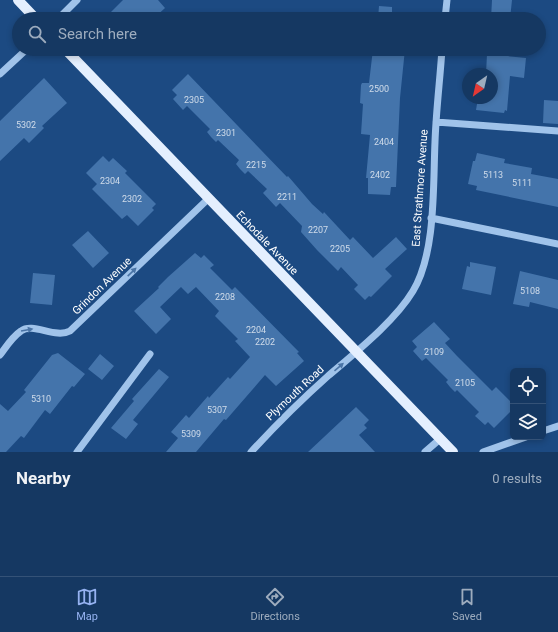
<!DOCTYPE html>
<style>
:root{--surface:#153862;--page:#1e3f68;--text:#f1f3f6;--muted:#9dacbe;--line:#345277;--accent:#95b2f1}
body{margin:0;font-family:Roboto,sans-serif;background:var(--page);color:var(--text)}
.controls{position:absolute;right:12px;bottom:12px;display:grid;overflow:hidden;border-radius:6px;box-shadow:0 2px 6px #0003}
.controls button{width:36px;height:36px;display:grid;place-items:center;padding:0;border:0;border-bottom:1px solid var(--line);background:var(--surface);color:var(--text);font:20px sans-serif}
.compass{position:absolute;left:462px;top:68px;width:36px;height:36px;border-radius:50%;background:var(--surface);box-shadow:0 2px 6px #0003;rotate:214deg}
.list{margin:0;padding:0;list-style:none}
h2{display:flex;justify-content:space-between;align-items:center;height:52px;margin:0;padding:0 16px;font-size:17px}
h2 small{font-size:13px;font-weight:400;color:var(--muted)}
.icon{flex:none;width:22px;height:22px;fill:none;stroke:currentColor;stroke-width:2;stroke-linecap:round;stroke-linejoin:round}
.map{position:relative;flex:none;width:558px;height:452px;overflow:hidden}
.search{position:absolute;background:var(--surface);box-shadow:0 2px 6px #0003;left:12px;right:12px;top:12px;height:44px;display:flex;align-items:center;gap:10px;box-sizing:border-box;padding:0 14px;border-radius:22px;color:var(--muted);font-size:15px}
.sheet{height:124px;background:var(--surface)}
nav{display:flex;justify-content:space-around;align-items:center;box-sizing:border-box;height:56px;border-top:1px solid var(--line);background:var(--surface);font-size:11px;color:var(--muted)}
nav a{display:grid;justify-items:center;gap:2px}
nav .on{color:var(--accent)}
.map>svg:first-child{display:block}
.building{fill:#4474ab}
.lines{fill:none;stroke-linecap:round;stroke-linejoin:round}
.minor{stroke:#a0c3ea;stroke-width:7}
.major{stroke:#e4effe;stroke-width:10}
.oneway{fill:#4a74a6}
.labels{text-anchor:middle;dominant-baseline:central;stroke-width:3;stroke-linejoin:round;paint-order:stroke}
.number-label{font-size:9px;fill:#d0dcea}
.street-label{font-size:11px;fill:#fff;stroke:#1c4a82}
</style>
<div class="map">
<svg width="558" height="452" viewBox="0 0 558 452">
<rect width="100%" height="100%" fill="#1c4a82"/>
<path class="building" d="M 123,0 L 158,0 L 165,8 L 153,19 L 104,19 Z
M 492,0 L 512,0 L 510,19 L 491,19 Z
M 379,6 L 392,7 L 392,19 L 378,19 Z
M 373,49 L 405,49 L 400,98 L 396,187 L 391,187 L 390,195 L 368,194 L 368,178 L 366,178 L 370,135 L 361,134 L 363,104 L 360,103 L 361,85 L 362,83 L 369,83 Z
M 487,54 L 526,58 L 524,78 L 510,76 L 507,111 L 505,110 L 504,113 L 476,110 L 478,98 L 492,98 L 492,74 L 486,74 Z
M 188,74 L 287,177 L 288,176 L 312,204 L 323,214 L 324,212 L 350,240 L 353,237 L 373,258 L 396,237 L 407,249 L 385,269 L 392,276 L 371,297 L 369,296 L 365,300 L 354,289 L 358,285 L 341,267 L 338,271 L 317,250 L 301,232 L 302,226 L 280,203 L 276,207 L 263,193 L 267,189 L 248,171 L 245,174 L 240,169 L 236,164 L 239,160 L 218,140 L 216,142 L 211,137 L 207,132 L 210,129 L 187,106 L 183,110 L 173,99 L 177,95 L 172,90 Z
M 44,78 L 67,103 L 42,126 L 44,128 L 29,143 L 24,138 L 0,161 L 0,121 Z
M 544,100 L 558,101 L 558,124 L 543,123 Z
M 477,153 L 505,159 L 504,163 L 532,168 L 531,174 L 558,179 L 558,207 L 476,190 L 477,186 L 468,184 L 473,161 L 475,161 Z
M 103,156 L 109,162 L 113,158 L 127,171 L 125,173 L 156,204 L 152,208 L 154,210 L 138,226 L 127,215 L 122,219 L 92,189 L 97,184 L 86,173 Z
M 88,231 L 109,253 L 93,268 L 72,245 Z
M 195,253 L 201,258 L 204,255 L 214,265 L 210,268 L 232,290 L 235,287 L 299,352 L 297,353 L 304,361 L 276,386 L 265,375 L 226,420 L 224,419 L 196,452 L 166,452 L 178,438 L 171,432 L 186,415 L 189,418 L 208,396 L 209,398 L 228,377 L 230,379 L 250,357 L 235,341 L 238,339 L 215,316 L 219,311 L 196,287 L 188,294 L 181,287 L 160,307 L 171,319 L 156,334 L 134,311 L 159,288 L 158,287 L 168,277 Z
M 470,262 L 496,267 L 491,295 L 462,289 L 467,266 L 470,267 Z
M 520,271 L 558,280 L 558,309 L 530,302 L 529,307 L 513,304 Z
M 33,273 L 55,275 L 52,305 L 30,303 Z
M 434,322 L 450,339 L 445,343 L 457,356 L 492,391 L 496,387 L 513,404 L 513,409 L 494,428 L 488,422 L 485,425 L 475,416 L 479,412 L 457,390 L 455,392 L 450,387 L 446,382 L 448,380 L 426,358 L 422,361 L 413,351 L 417,347 L 412,341 Z
M 58,353 L 85,374 L 74,387 L 72,386 L 50,414 L 45,410 L 24,438 L 21,436 L 6,452 L 0,452 L 0,404 L 8,411 L 26,392 L 24,390 L 52,355 Z
M 100,354 L 114,366 L 102,380 L 88,369 Z
M 159,369 L 169,377 L 133,420 L 138,424 L 126,439 L 111,428 L 134,401 L 132,399 Z
M 356,407 L 369,420 L 364,425 L 367,428 L 359,435 L 375,452 L 308,452 Z"/>
<g class="lines">
<path class="minor" d="M 58,19 L 77,0
M 445,19 L 447,0
M 0,74 L 27,49
M 436,122 L 558,131
M 431,218 L 558,244
M 0,355 C 6,347 12,337 21,331 C 33,322 55,339 70,331 L 208,199
M 543,431 L 558,426
M 77,452 L 150,354
M 251,452 C 275,426 301,400 328,376 C 356,352 395,321 413,291 C 436,253 433,186 435,142 C 436,111 440,80 442,49
M 425,452 L 440,439
M 483,452 L 526,437"/>
<path class="major" d="M 18,0 L 36,19
M 65,49 L 453,452"/>
</g>
<defs><path id="oneway-solid" d="M-6-.8H1V-3.2L6.5 0L1 3.2V.8H-6Z"/></defs>
<g class="oneway">
<use href="#oneway-solid" transform="translate(132 272) rotate(-44)"/>
<use href="#oneway-solid" transform="translate(27 330) rotate(-10)"/>
<use href="#oneway-solid" transform="translate(339 367) rotate(-41)"/>
</g>
<g class="labels">
<g class="number-label">
<text x="379" y="89">2500</text>
<text x="194" y="100">2305</text>
<text x="26" y="125">5302</text>
<text x="226" y="133">2301</text>
<text x="384" y="142">2404</text>
<text x="256" y="165">2215</text>
<text x="380" y="175">2402</text>
<text x="493" y="175">5113</text>
<text x="110" y="181">2304</text>
<text x="522" y="183">5111</text>
<text x="287" y="197">2211</text>
<text x="132" y="199">2302</text>
<text x="318" y="230">2207</text>
<text x="340" y="249">2205</text>
<text x="530" y="291">5108</text>
<text x="225" y="297">2208</text>
<text x="256" y="330">2204</text>
<text x="265" y="342">2202</text>
<text x="434" y="352">2109</text>
<text x="465" y="383">2105</text>
<text x="41" y="399">5310</text>
<text x="217" y="410">5307</text>
<text x="191" y="434">5309</text>
</g>
<g class="street-label">
<text transform="translate(420 188) rotate(-86)">East Strathmore Avenue</text>
<text transform="translate(267 243) rotate(46)">Echodale Avenue</text>
<text transform="translate(102 286) rotate(-44)">Grindon Avenue</text>
<text transform="translate(295 393) rotate(-43)">Plymouth Road</text>
</g>
</g>
</svg>
<div class="controls">
<button><svg class="icon" aria-label="locate" viewBox="0 0 24 24"><circle cx="12" cy="12" r="6"/><path d="M12 2v4M12 18v4M2 12h4M18 12h4"/></svg></button>
<button><svg class="icon" aria-label="layers" viewBox="0 0 24 24"><path d="M12 4l9 5-9 5-9-5zM3 14l9 5 9-5"/></svg></button>
</div>
<svg class="compass" viewBox="-18 -18 36 36"><path d="M0-13l5 13h-10z" fill="#e53935"/><path d="M0 13l5-13h-10z" fill="#9dacbe"/></svg>
<div class="search"><svg class="icon" aria-label="search" viewBox="0 0 24 24"><circle cx="10" cy="10" r="6"/><path d="M15 15l6 6"/></svg>Search here</div>
</div>
<section class="sheet">
<h2>Nearby<small>0 results</small></h2>
<ul class="list">
</ul>
</section>
<nav>
<a class="on"><svg class="icon" aria-label="map" viewBox="0 0 24 24"><path d="M3 6l6-2 6 2 6-2v14l-6 2-6-2-6 2zM9 4v14M15 6v14"/></svg>Map</a>
<a><svg class="icon" aria-label="directions" viewBox="0 0 24 24"><path d="M12 3l9 9-9 9-9-9zM9 14v-3h6M13 9l2 2-2 2"/></svg>Directions</a>
<a><svg class="icon" aria-label="saved" viewBox="0 0 24 24"><path d="M7 4h10v16l-5-4-5 4z"/></svg>Saved</a>
</nav>
